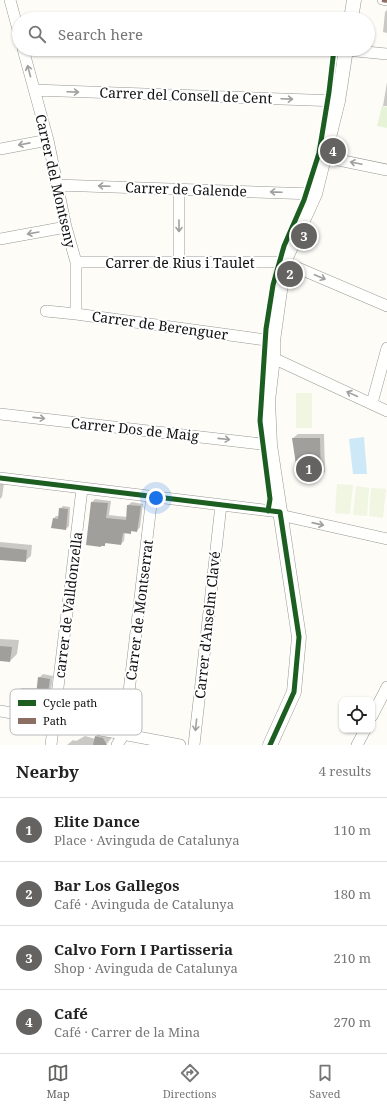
<!DOCTYPE html>
<meta charset="utf-8">
<style>
:root{--surface:#fff;--page:#f6f6f6;--text:#222;--muted:#767676;--line:#e0e0e0;--accent:#646362}
body{margin:0;font-family:"Noto Serif",serif;background:var(--page);color:var(--text)}
.controls{position:absolute;right:12px;bottom:12px;display:grid;overflow:hidden;border-radius:8px;box-shadow:0 1px 3px #0004}
.controls button{width:36px;height:36px;display:grid;place-items:center;padding:0;border:0;border-bottom:1px solid var(--line);background:var(--surface);color:var(--text);font:20px sans-serif}
.you{position:absolute;left:156px;top:498px;width:14px;height:14px;margin:-10px;border:3px solid #fff;border-radius:50%;background:#1a73e8;box-shadow:0 0 0 6px #1a73e833}
.badge{display:grid;place-items:center;width:26px;height:26px;border-radius:50%;background:var(--accent);color:#fff;font-size:13px;font-weight:700}
.pin{position:absolute;translate:-50% -50%;border:2px solid #fff;box-shadow:0 1px 4px #0006}
.list{margin:0;padding:0;list-style:none}
h2{display:flex;justify-content:space-between;align-items:center;height:52px;margin:0;padding:0 16px;font-size:17px}
h2 small{font-size:13px;font-weight:400;color:var(--muted)}
.list li{display:grid;grid-template-columns:26px 1fr auto;gap:12px;align-items:center;box-sizing:border-box;height:64px;padding:0 16px;border-top:1px solid var(--line)}
.list b{display:block;font-size:15px;white-space:nowrap}
.list p{margin:0;font-size:13px;white-space:nowrap;color:var(--muted)}
.list em{font-size:13px;font-style:normal;color:var(--muted)}
.icon{flex:none;width:22px;height:22px;fill:none;stroke:currentColor;stroke-width:2;stroke-linecap:round;stroke-linejoin:round}
.map{position:relative;flex:none;width:387px;height:745px;overflow:hidden}
.search{position:absolute;background:var(--surface);box-shadow:0 1px 3px #0004;left:12px;right:12px;top:12px;height:44px;display:flex;align-items:center;gap:10px;box-sizing:border-box;padding:0 14px;border-radius:22px;color:var(--muted);font-size:15px}
.sheet{height:308px;background:var(--surface)}
nav{display:flex;justify-content:space-around;align-items:center;box-sizing:border-box;height:56px;border-top:1px solid var(--line);background:var(--surface);font-size:11px;color:var(--muted)}
nav a{display:grid;justify-items:center;gap:2px}
nav .on{color:var(--accent)}
.map>svg:first-child{display:block}
.green{fill:#e7f3d7}
.pitch{fill:#f0f6e1}
.water{fill:#cde8f7}
.shadow{fill:#0003}
.building{fill:#a19f9c}
.lines{fill:none;stroke-linecap:round;stroke-linejoin:round}
.pedestrian-casing{stroke:#979795;stroke-width:10}
.minor-casing{stroke:#979795;stroke-width:12}
.tertiary-casing{stroke:#979795;stroke-width:15}
.pedestrian{stroke:#fffffe;stroke-width:9}
.minor{stroke:#fffffe;stroke-width:11}
.tertiary{stroke:#fffffe;stroke-width:14}
.quiet{stroke:#8d6e63;stroke-width:4;stroke-dasharray:8 4;stroke-linecap:butt}
.cycleway-casing{stroke:#fff;stroke-width:8}
.cycleway{stroke:#1b5e20;stroke-width:5}
.oneway{stroke:#a0a09f}
.labels{text-anchor:middle;dominant-baseline:central;stroke-width:4;stroke-linejoin:round;paint-order:stroke}
.street-label{font-size:14px;fill:#111;stroke:#fff}
.key{fill:#fff;stroke:#b8b8b8;stroke-width:1}
.key-label{font-size:11px;fill:#111}
</style>
<div class="map">
<svg width="387" height="745" viewBox="0 0 387 745">
<rect width="100%" height="100%" fill="#fdfcf7"/>
<path class="green" d="M 382,106 L 387,107 L 387,128 L 377,126 Z"/>
<path class="pitch" d="M 296,393 L 312,393 L 312,428 L 296,428 Z
M 337,484 L 353,485 L 350,514 L 335,513 Z
M 356,486 L 369,488 L 367,516 L 353,515 Z
M 371,488 L 386,489 L 383,518 L 369,516 Z"/>
<path class="water" d="M 364,437 L 367,474 L 353,474 L 349,439 Z"/>
<path class="shadow" d="M 387,10 L 387,33 L 383,32 L 385,12 Z
M 387,82 L 387,106 L 383,106 Z
M 298,434 L 324,434 L 325,472 L 320,476 L 293,438 Z
M 0,482 L 4,483 L 2,497 L 0,499 Z
M 95,499 L 111,501 L 109,515 L 127,517 L 128,505 L 132,502 L 143,504 L 140,527 L 137,531 L 133,530 L 131,532 L 125,532 L 124,541 L 121,544 L 107,542 L 104,545 L 92,502 Z
M 63,506 L 70,507 L 69,526 L 66,529 L 53,527 L 53,519 L 56,516 L 59,516 L 60,509 Z
M 0,542 L 32,545 L 31,556 L 25,561 L 0,559 Z
M 0,639 L 19,640 L 17,654 L 10,661 L 0,660 Z
M 43,674 L 53,676 L 51,690 L 44,695 L 36,694 L 35,702 L 32,705 L 18,692 L 21,688 L 38,688 L 39,678 Z
M 103,729 L 113,736 L 106,745 L 67,745 L 73,740 L 76,741 L 85,736 L 96,739 L 96,737 Z"/>
<path class="building" d="M 292,438 L 320,438 L 321,477 L 298,478 Z
M 91,502 L 108,503 L 106,518 L 126,520 L 127,505 L 141,506 L 137,532 L 131,531 L 131,534 L 123,533 L 121,545 L 105,543 L 105,546 L 101,546 L 101,547 L 86,545 Z
M 59,508 L 68,509 L 66,530 L 51,528 L 53,518 L 58,519 Z
M 0,547 L 27,550 L 26,562 L 0,560 Z
M 0,646 L 12,647 L 10,662 L 0,661 Z
M 38,677 L 50,679 L 48,694 L 45,694 L 44,696 L 36,695 Z
M 95,736 L 103,738 L 107,745 L 93,745 Z"/>
<g class="lines">
<g class="pedestrian-casing">
<path id="pedestrian" d="M 382,0 L 387,1"/>
</g>
<g class="minor-casing">
<path id="minor" d="M 10,0 L 19,33
M 23,49 L 48,140 L 66,227 L 76,262 L 76,314
M 312,49 L 346,50 L 387,54
M 34,90 L 338,101
M 0,149 L 48,140
M 324,157 L 387,170
M 56,185 L 315,194
M 179,189 L 179,262
M 0,239 L 66,227
M 76,262 L 284,262 L 387,306
M 46,311 L 76,314 L 273,341
M 273,358 L 387,411
M 372,403 L 387,348
M 0,414 L 270,445
M 0,478 L 280,512
M 280,515 L 387,539
M 0,711 L 180,745
M 372,716 L 387,687
M 51,745 L 82,489
M 117,745 L 124,734 L 152,496
M 194,745 L 221,505
M 357,745 L 365,730"/>
</g>
<g class="tertiary-casing">
<path id="tertiary" d="M 351,19 L 354,0
M 270,745 L 294,692 L 299,637 L 270,445 L 268,401 L 273,358 L 273,341 L 284,262 L 315,194 L 338,101 L 346,49"/>
</g>
<use href="#pedestrian" class="pedestrian"/>
<use href="#minor" class="minor"/>
<use href="#tertiary" class="tertiary"/>
<path class="quiet" d="M 382,0 L 387,1"/>
<g class="cycleway-casing">
<path id="cycleway" d="M 0,478 L 280,512 L 299,637 L 294,692 L 270,745
M 268,511 L 270,499 L 260,421 L 266,329 L 273,285 L 284,246 L 304,200 L 319,153 L 329,92 L 334,49"/>
</g>
<use href="#cycleway" class="cycleway"/>
</g>
<defs><path id="oneway-shaft" d="M-6 0H5M1.5-3L5.5 0L1.5 3" fill="none" stroke-width="1.6" stroke-linecap="round" stroke-linejoin="round"/></defs>
<g class="oneway">
<use href="#oneway-shaft" transform="translate(29 71) rotate(-105)"/>
<use href="#oneway-shaft" transform="translate(73 92) rotate(2)"/>
<use href="#oneway-shaft" transform="translate(287 99) rotate(2)"/>
<use href="#oneway-shaft" transform="translate(24 144) rotate(169)"/>
<use href="#oneway-shaft" transform="translate(356 163) rotate(-168)"/>
<use href="#oneway-shaft" transform="translate(104 186) rotate(-178)"/>
<use href="#oneway-shaft" transform="translate(276 192) rotate(-178)"/>
<use href="#oneway-shaft" transform="translate(179 226) rotate(90)"/>
<use href="#oneway-shaft" transform="translate(33 233) rotate(170)"/>
<use href="#oneway-shaft" transform="translate(320 277) rotate(23)"/>
<use href="#oneway-shaft" transform="translate(352 394) rotate(-155)"/>
<use href="#oneway-shaft" transform="translate(39 418) rotate(6)"/>
<use href="#oneway-shaft" transform="translate(224 439) rotate(6)"/>
<use href="#oneway-shaft" transform="translate(318 524) rotate(13)"/>
<use href="#oneway-shaft" transform="translate(196 725) rotate(96)"/>
</g>
<g class="labels">
<g class="street-label">
<text transform="translate(186 95) rotate(2)">Carrer del Consell de Cent</text>
<text transform="translate(56 181) rotate(77)">Carrer del Montseny</text>
<text transform="translate(186 189) rotate(2)">Carrer de Galende</text>
<text x="180" y="262">Carrer de Rius i Taulet</text>
<text transform="translate(160 325) rotate(8)">Carrer de Berenguer</text>
<text transform="translate(135 429) rotate(6)">Carrer Dos de Maig</text>
<text transform="translate(68 605) rotate(-83)">carrer de Valldonzella</text>
<text transform="translate(139 610) rotate(-83)">Carrer de Montserrat</text>
<text transform="translate(207 625) rotate(-84)">Carrer d'Anselm Clavé</text>
</g>
</g>
<rect x="10" y="689" width="132" height="46" rx="6" class="key"/>
<rect x="18" y="700" width="18" height="6" fill="#1b5e20"/>
<rect x="18" y="718" width="18" height="6" fill="#8d6e63"/>
<g class="key-label">
<text x="43" y="707">Cycle path</text>
<text x="43" y="725">Path</text>
</g>
</svg>
<div class="controls">
<button><svg class="icon" aria-label="locate" viewBox="0 0 24 24"><circle cx="12" cy="12" r="6"/><path d="M12 2v4M12 18v4M2 12h4M18 12h4"/></svg></button>
</div>
<div class="you"></div>
<div class="pin badge" style="left:309px;top:469px">1</div>
<div class="pin badge" style="left:290px;top:274px">2</div>
<div class="pin badge" style="left:304px;top:236px">3</div>
<div class="pin badge" style="left:333px;top:151px">4</div>
<div class="search"><svg class="icon" aria-label="search" viewBox="0 0 24 24"><circle cx="10" cy="10" r="6"/><path d="M15 15l6 6"/></svg>Search here</div>
</div>
<section class="sheet">
<h2>Nearby<small>4 results</small></h2>
<ul class="list">
<li><span class="badge">1</span><div><b>Elite Dance</b><p>Place · Avinguda de Catalunya</p></div><em>110 m</em></li>
<li><span class="badge">2</span><div><b>Bar Los Gallegos</b><p>Café · Avinguda de Catalunya</p></div><em>180 m</em></li>
<li><span class="badge">3</span><div><b>Calvo Forn I Partisseria</b><p>Shop · Avinguda de Catalunya</p></div><em>210 m</em></li>
<li><span class="badge">4</span><div><b>Café</b><p>Café · Carrer de la Mina</p></div><em>270 m</em></li>
</ul>
</section>
<nav>
<a class="on"><svg class="icon" aria-label="map" viewBox="0 0 24 24"><path d="M3 6l6-2 6 2 6-2v14l-6 2-6-2-6 2zM9 4v14M15 6v14"/></svg>Map</a>
<a><svg class="icon" aria-label="directions" viewBox="0 0 24 24"><path d="M12 3l9 9-9 9-9-9zM9 14v-3h6M13 9l2 2-2 2"/></svg>Directions</a>
<a><svg class="icon" aria-label="saved" viewBox="0 0 24 24"><path d="M7 4h10v16l-5-4-5 4z"/></svg>Saved</a>
</nav>
